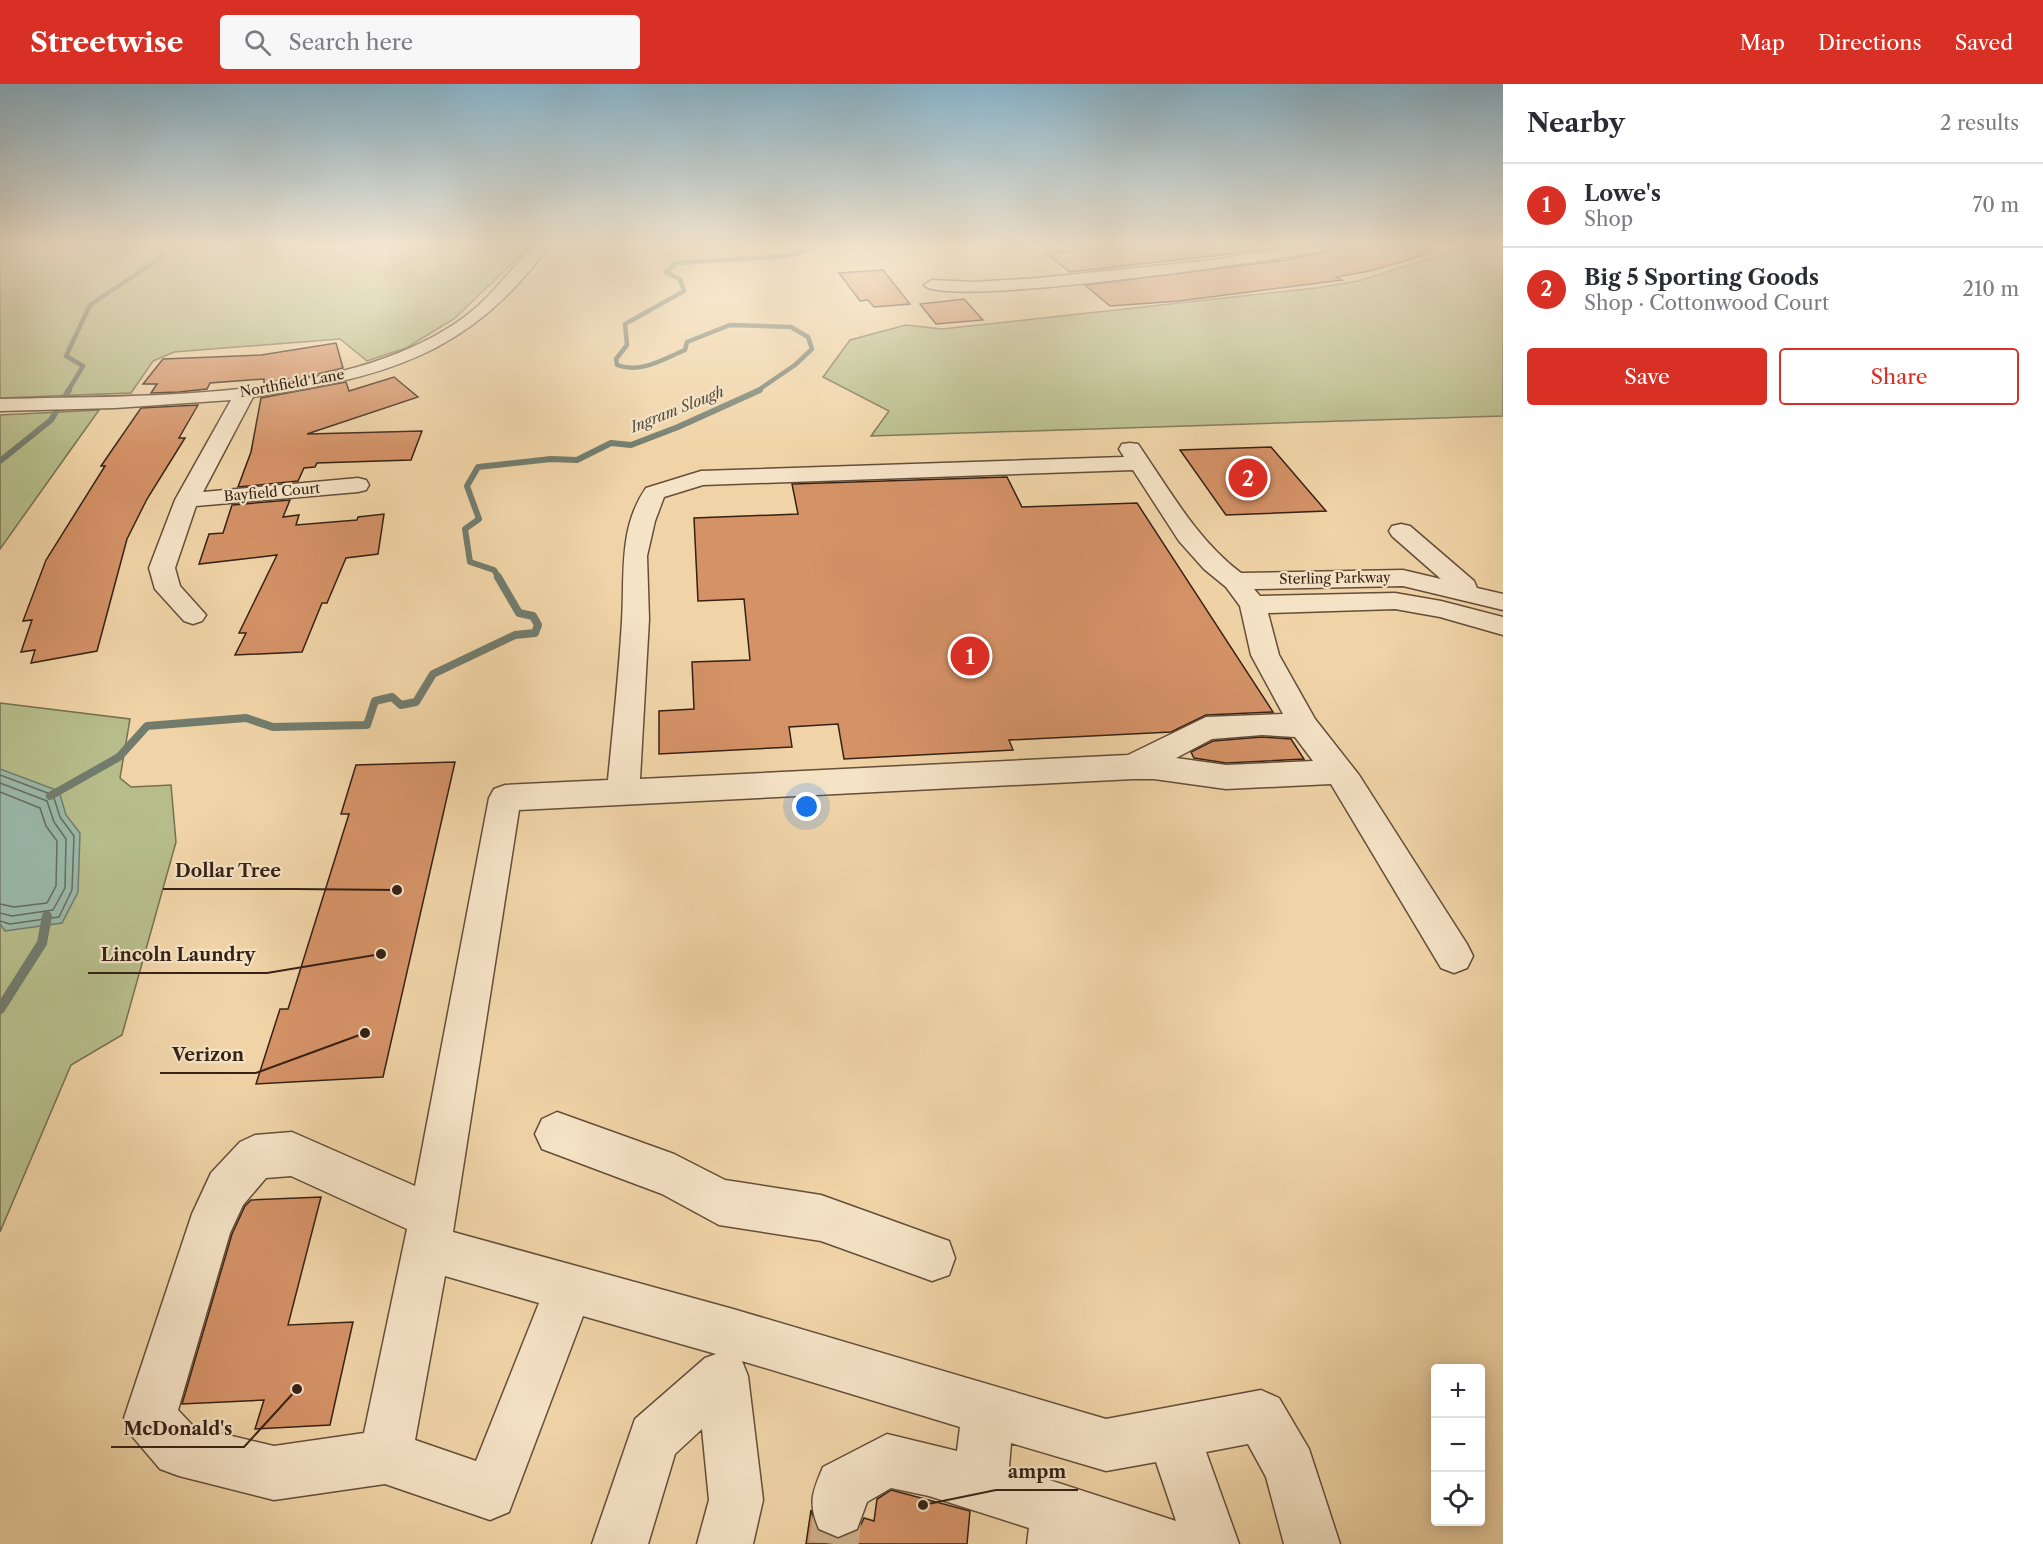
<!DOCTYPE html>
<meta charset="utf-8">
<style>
:root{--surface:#fff;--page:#f7f7f7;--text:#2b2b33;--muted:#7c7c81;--line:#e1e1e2;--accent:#d93025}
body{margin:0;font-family:"Libre Caslon Text",serif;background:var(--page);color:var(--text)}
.controls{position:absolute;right:18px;bottom:18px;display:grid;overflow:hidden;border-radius:6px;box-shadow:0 3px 15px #0003}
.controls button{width:54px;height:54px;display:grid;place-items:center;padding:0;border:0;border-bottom:2px solid var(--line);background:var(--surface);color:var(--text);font:30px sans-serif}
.you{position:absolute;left:807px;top:723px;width:21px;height:21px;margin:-15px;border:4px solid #fff;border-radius:50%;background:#1a73e8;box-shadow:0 0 0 9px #1a73e833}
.badge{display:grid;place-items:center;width:39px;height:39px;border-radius:50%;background:var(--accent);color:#fff;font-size:20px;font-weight:700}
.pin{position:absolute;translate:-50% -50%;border:3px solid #fff;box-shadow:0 2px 6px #0006}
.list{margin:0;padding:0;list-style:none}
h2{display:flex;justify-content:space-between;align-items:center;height:78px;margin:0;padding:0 24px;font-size:26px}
h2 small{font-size:20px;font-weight:400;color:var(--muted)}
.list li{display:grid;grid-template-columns:39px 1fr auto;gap:18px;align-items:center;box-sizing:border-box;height:84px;padding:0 24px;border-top:2px solid var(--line)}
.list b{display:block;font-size:22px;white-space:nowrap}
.list p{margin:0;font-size:20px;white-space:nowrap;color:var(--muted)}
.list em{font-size:20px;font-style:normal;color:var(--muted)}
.actions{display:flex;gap:12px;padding:18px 24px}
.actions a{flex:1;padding:14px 0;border:2px solid var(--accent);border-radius:6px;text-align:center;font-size:21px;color:var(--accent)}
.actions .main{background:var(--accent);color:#fff}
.icon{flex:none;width:33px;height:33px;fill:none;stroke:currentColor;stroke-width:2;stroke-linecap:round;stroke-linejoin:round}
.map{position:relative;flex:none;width:1503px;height:1460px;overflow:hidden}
header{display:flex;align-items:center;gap:36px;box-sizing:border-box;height:84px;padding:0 30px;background:var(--accent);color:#fff}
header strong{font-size:28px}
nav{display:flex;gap:33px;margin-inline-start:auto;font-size:21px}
.search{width:420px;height:54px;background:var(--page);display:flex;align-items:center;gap:15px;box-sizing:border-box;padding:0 21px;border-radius:6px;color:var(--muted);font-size:22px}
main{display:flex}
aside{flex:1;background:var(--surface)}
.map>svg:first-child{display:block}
.green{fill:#b6bd8a;stroke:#766f50;stroke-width:1.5}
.water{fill:#9ab8a8;stroke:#727c6d;stroke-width:1.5}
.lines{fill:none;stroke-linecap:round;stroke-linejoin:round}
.shore{stroke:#686c5e;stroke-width:1.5}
.stream-far3{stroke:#727c6d;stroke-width:4.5}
.stream-far2{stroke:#727c6d;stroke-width:6}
.stream-far1{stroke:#727c6d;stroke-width:8}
.stream{stroke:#727c6d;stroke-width:10}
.building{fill:#d59267;stroke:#362115;stroke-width:1.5}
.minor-tunnel{stroke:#cbb08a;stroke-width:49;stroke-dasharray:49 25;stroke-linecap:butt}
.minor-casing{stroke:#644e3a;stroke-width:3}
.minor{fill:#f5e3c6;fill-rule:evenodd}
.labels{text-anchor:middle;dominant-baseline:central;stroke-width:4.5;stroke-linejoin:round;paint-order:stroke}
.far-street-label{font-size:14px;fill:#362115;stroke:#f5e3c6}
.far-water-label{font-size:15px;font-style:italic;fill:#544e41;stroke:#f5e3c6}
.leader{fill:none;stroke:#362115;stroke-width:2}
.callout-dot{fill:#362115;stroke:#f5e3c6;stroke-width:2}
.callout-label{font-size:18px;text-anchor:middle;font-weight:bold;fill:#362115;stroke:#f5e3c6;stroke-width:4.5;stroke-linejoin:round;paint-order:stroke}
</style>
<header>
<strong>Streetwise</strong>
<div class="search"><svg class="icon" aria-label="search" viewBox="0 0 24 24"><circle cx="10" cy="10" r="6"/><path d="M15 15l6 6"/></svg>Search here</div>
<nav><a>Map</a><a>Directions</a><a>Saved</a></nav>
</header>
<main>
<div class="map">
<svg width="1503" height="1460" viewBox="0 0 1503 1460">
<rect width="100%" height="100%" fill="#f0d4a7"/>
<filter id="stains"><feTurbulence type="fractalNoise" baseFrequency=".00333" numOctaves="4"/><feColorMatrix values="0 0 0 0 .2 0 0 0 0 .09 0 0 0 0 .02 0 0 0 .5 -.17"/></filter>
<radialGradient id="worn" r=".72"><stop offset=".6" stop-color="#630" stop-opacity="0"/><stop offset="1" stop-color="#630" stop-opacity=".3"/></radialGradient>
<path class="green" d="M 0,162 L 530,162 L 454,235 L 406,264 L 367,277 L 340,255 L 174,268 L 153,277 L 131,309 L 0,314 Z
M 1469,162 L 1503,162 L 1503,332 L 871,352 L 889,327 L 823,293 L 850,256 L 906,241 L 942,245 L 1316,204 L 1358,197 Z
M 99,326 L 0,465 L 0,331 Z
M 0,619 L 130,635 L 120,694 L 131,703 L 171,701 L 176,758 L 122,951 L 71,981 L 0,1148 Z"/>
<path class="water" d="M 0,685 L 59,707 L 66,731 L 80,749 L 78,808 L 62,839 L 5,847 L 0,840 Z"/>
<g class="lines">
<path class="shore" d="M 0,691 L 53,711 L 60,733 L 74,752 L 72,806 L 59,833 L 10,840 L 0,837
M 0,699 L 47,717 L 54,738 L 66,755 L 65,804 L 53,826 L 12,832 L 0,829
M 0,708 L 40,724 L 46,742 L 57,757 L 56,802 L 47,819 L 14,823 L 0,820"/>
<path class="stream-far3" d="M 68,307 L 83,282 L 66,272 L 90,221 L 159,175 L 165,162
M 757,307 L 795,281 L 812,265 L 808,253 L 791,243 L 730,241 L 687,258 L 685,266 C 663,275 641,290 617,281 L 616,275 L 627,261 L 625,240 L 684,207 L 680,195 L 666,188 L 676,179 L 787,172 L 819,162"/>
<path class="stream-far2" d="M 0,377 L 51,336 L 69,306
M 499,494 L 494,486 L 470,478 L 465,445 L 479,435 L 467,402 L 478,383 L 551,375 L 577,376 L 611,359 L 631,361 L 678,343 L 760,306"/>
<path class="stream-far1" d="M 50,712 L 119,673 L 147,642 L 246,634 L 273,643 L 367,641 L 375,617 L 392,613 L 401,621 L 416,618 L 433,590 L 515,551 L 535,549 L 538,541 L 533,532 L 519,529 L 498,493"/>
<path class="stream" d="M 0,925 L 42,859 L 47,832"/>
</g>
<path class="building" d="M 1123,162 L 1257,162 L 1264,166 L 1070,188 L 1046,169 Z
M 1333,162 L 1431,162 L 1432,169 L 1370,187 L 1336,193 L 1342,196 L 1179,217 L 1110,222 L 1085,201 L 1286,176 L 1328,167 Z
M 883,186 L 910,220 L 874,223 L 868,216 L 860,217 L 839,189 Z
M 964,215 L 983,236 L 936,240 L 920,220 Z
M 336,259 L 343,284 L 305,293 L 264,299 L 264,295 L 210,299 L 207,305 L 179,308 L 151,309 L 157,300 L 143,300 L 163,275 L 261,271 Z
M 394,293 L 418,313 L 307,350 L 422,347 L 411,376 L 317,379 L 315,383 L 304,384 L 298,397 L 238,403 L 251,368 L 261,314 L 346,298 L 349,307 Z
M 198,321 L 179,354 L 185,354 L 147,415 L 127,455 L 97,567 L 31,579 L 35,566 L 21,568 L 32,536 L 23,537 L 46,476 L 105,382 L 101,382 L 141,324 Z
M 1271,363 L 1326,427 L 1226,431 L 1180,366 Z
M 1007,393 L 1022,423 L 1137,419 L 1273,628 L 1206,631 L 1171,648 L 1009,656 L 1013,666 L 844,675 L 838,640 L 789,643 L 792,663 L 659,670 L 659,627 L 694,625 L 692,578 L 750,576 L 744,515 L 698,517 L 694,434 L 798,430 L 792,400 Z
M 290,416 L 283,433 L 299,431 L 296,441 L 357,436 L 358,433 L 384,430 L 378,470 L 346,474 L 327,519 L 322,519 L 302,568 L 235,571 L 246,549 L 239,549 L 277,471 L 199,480 L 209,450 L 223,449 L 232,421 Z
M 1262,653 L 1291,655 L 1304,675 L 1226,679 L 1194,674 L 1191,668 L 1213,657 Z
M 455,678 L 383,993 L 256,1000 L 280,925 L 288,925 L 349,730 L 341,730 L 356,681 Z
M 321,1113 L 288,1241 L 353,1238 L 330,1341 L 255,1345 L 264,1316 L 182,1320 L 232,1150 L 245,1122 L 251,1116 Z
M 891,1406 L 970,1427 L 967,1460 L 806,1460 L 811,1426 L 817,1446 L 839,1455 L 858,1447 L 864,1434 L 874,1437 L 877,1415 Z"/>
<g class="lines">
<path class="minor-tunnel" d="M 834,1460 L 838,1426"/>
<g class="minor-casing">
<path id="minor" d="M 533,162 L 549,162 C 468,273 381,294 253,313 L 203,408 L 358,394 L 366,396 L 369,401 L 366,406 L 358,408 L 196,422 L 175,484 L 180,502 L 206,531 L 202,537 L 193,540 L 184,537 L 155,505 L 149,484 L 175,416 L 231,316 L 115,324 L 0,327 L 0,315 C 140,311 352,319 467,231 C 492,212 511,185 533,162 Z
M 1302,162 L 1331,162 L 1328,165 C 1283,176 942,225 924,201 L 932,196 L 974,198 L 1038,194 L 1212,176 Z
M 1130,359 L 1138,360 C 1169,405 1196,455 1241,489 L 1403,486 L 1441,495 L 1392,452 L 1389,447 L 1392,442 L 1401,440 L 1410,442 L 1474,497 L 1477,504 L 1503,510 L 1503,526 L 1403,502 L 1254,505 L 1260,512 L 1395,509 L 1441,517 L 1503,533 L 1503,551 L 1440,533 L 1395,525 L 1268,529 L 1279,571 L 1315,635 L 1359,691 L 1467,860 L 1473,872 L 1467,884 L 1454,889 L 1441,884 L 1331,700 L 1226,705 L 1154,695 L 1133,695 L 519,726 L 453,1148 L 733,1225 L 1106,1335 L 1261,1306 L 1279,1314 L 1309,1365 L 1340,1460 L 1284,1460 L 1266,1393 L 1248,1360 L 1206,1368 L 1239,1460 L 1027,1460 L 1029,1444 L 929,1412 L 891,1404 L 867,1418 L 857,1445 L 838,1453 L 819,1445 C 808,1419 812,1409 823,1383 L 887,1350 L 957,1367 L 960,1343 L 742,1277 L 748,1292 L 763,1416 L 753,1460 L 697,1460 L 709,1416 L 702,1345 L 675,1370 L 648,1460 L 592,1460 L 635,1335 L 705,1274 L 716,1270 L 583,1232 L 509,1428 L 490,1436 L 385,1400 L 274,1416 L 179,1392 L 160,1385 L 132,1352 L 124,1334 L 192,1130 L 211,1089 L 240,1058 L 255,1051 L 292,1048 L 415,1102 L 489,714 L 494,705 L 505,701 L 608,696 C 613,643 619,590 622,537 C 625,492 618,444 646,404 L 701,387 L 1124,373 L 1119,365 L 1122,360 ZM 1133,386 L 1179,457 L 1204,485 L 1226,503 L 1240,522 L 1251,571 L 1283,630 L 1206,633 L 1128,671 L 640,695 L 649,535 L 647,472 L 655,437 L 664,413 L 703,401 ZM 1262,651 L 1295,653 L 1313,677 L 1226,681 L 1176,674 L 1212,655 ZM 291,1092 L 407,1145 L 364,1349 L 274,1362 L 194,1343 L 178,1326 L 230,1149 L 243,1121 L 266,1094 ZM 445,1192 L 539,1219 L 476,1377 L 415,1356 ZM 1011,1359 L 1106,1387 L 1156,1378 L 1176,1437 L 1009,1383 Z
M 557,1028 L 674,1070 L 725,1096 L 821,1111 L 932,1151 L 949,1157 L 955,1174 L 949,1191 L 932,1197 L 821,1157 L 719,1141 L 662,1110 L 542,1065 L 535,1050 L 542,1035 Z"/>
</g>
<use href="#minor" class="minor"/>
</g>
<linearGradient id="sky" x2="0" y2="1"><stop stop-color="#89b6ce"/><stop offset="0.44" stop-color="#f8ecd7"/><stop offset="1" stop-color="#f8ecd7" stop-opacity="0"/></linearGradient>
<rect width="1503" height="366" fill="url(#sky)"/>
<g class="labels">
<g class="far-street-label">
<text transform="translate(292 299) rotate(-10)">Northfield Lane</text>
<text transform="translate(272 408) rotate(-5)">Bayfield Court</text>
<text transform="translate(1335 494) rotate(-1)">Sterling Parkway</text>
</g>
<g class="far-water-label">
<text transform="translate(677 325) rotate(-22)">Ingram Slough</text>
</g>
</g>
<path class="leader" d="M397 806L294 805H163M381 870L267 889H88M365 949L256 989H160M297 1305L244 1363H111M923 1421L996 1406H1078"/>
<g class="callout-dot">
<circle cx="397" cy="806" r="6"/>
<circle cx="381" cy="870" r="6"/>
<circle cx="365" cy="949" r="6"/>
<circle cx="297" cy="1305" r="6"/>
<circle cx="923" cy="1421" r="6"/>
</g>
<g class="callout-label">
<text x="228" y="793">Dollar Tree</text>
<text x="178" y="877">Lincoln Laundry</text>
<text x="208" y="977">Verizon</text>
<text x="178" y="1351">McDonald's</text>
<text x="1037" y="1394">ampm</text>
</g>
<rect width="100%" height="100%" filter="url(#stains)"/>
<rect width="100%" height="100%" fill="url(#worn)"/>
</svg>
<div class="controls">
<button>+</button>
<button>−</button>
<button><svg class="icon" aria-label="locate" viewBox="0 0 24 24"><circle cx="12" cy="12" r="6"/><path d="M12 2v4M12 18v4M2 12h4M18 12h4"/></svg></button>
</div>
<div class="you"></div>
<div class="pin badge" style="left:970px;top:572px">1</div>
<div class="pin badge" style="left:1248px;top:394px">2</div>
</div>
<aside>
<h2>Nearby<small>2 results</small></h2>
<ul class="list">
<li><span class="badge">1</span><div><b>Lowe's</b><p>Shop</p></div><em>70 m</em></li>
<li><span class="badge">2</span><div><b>Big 5 Sporting Goods</b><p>Shop · Cottonwood Court</p></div><em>210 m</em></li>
</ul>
<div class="actions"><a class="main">Save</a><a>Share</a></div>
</aside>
</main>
